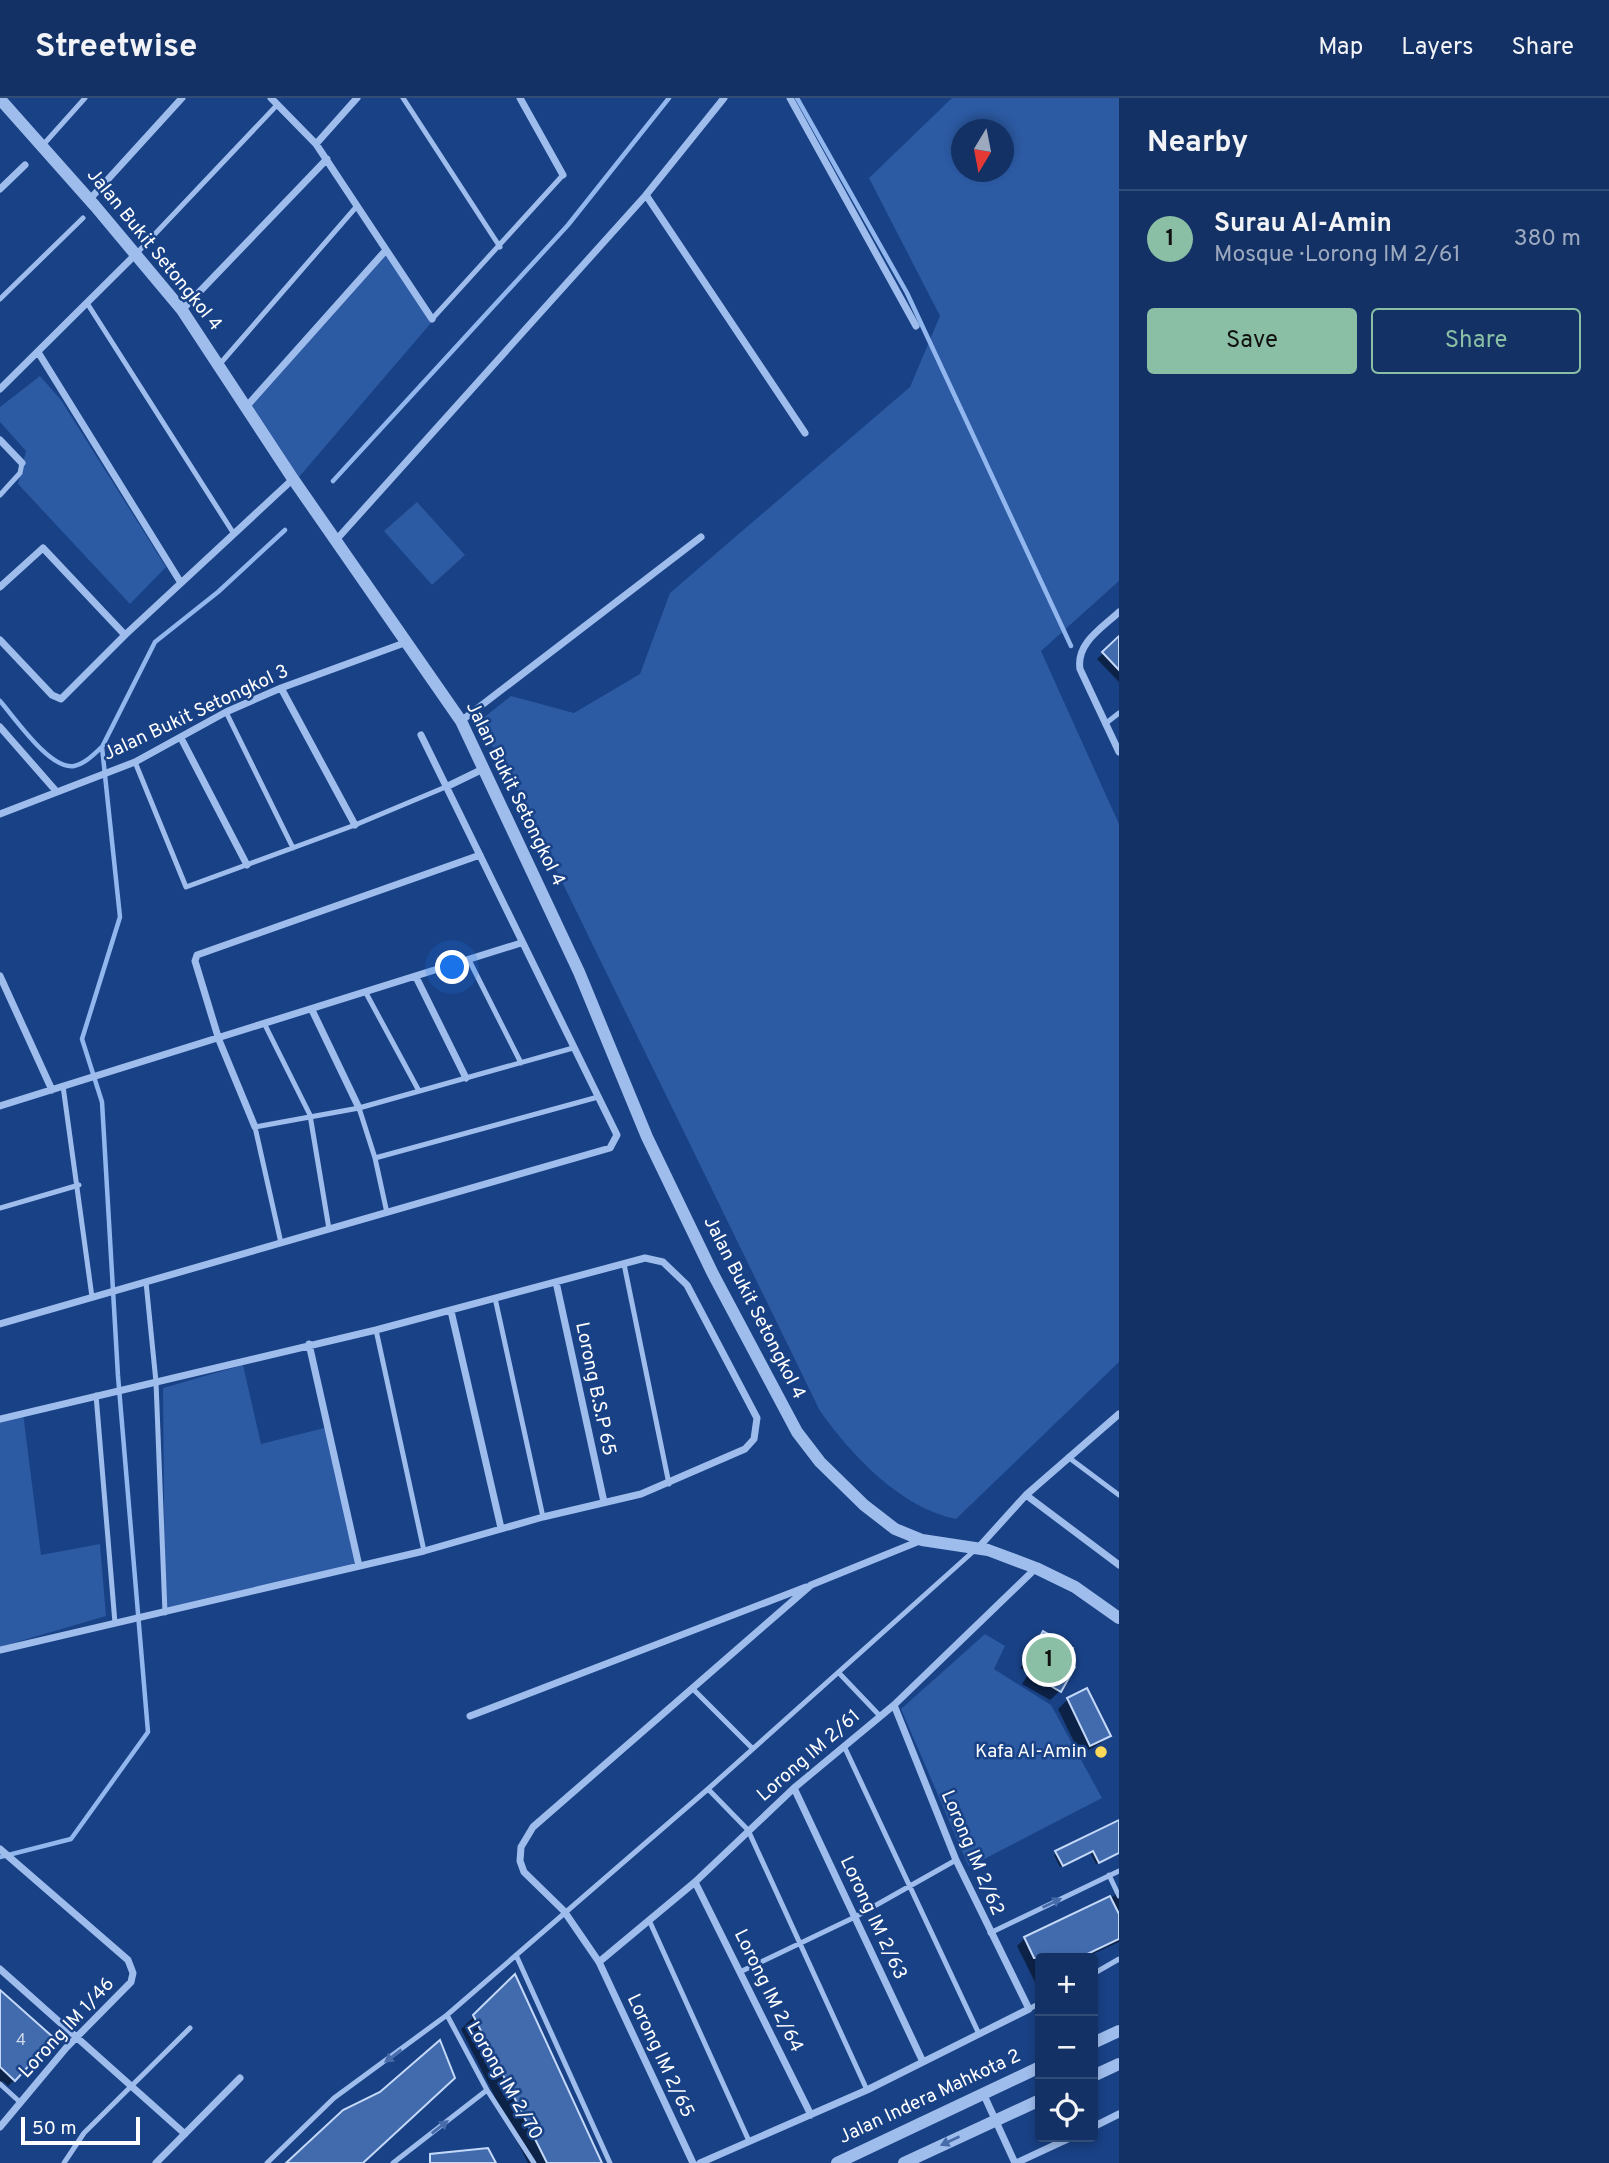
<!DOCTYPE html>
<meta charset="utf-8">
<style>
:root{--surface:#133164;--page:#1c396a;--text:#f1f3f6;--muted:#9da9bf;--line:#324c78;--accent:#8abfa5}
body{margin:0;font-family:Overpass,sans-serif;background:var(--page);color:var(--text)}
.controls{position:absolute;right:21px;bottom:21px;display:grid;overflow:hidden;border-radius:7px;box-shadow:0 4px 10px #0003}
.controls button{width:63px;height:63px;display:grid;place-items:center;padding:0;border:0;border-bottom:2px solid var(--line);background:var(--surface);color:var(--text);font:35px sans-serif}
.compass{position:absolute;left:951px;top:21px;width:63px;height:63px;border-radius:50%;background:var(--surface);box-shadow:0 4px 10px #0003;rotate:190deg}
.scale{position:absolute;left:21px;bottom:18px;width:119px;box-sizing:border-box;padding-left:7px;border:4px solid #fff;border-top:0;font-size:19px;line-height:24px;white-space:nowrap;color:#fff;-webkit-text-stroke:5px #194185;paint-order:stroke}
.you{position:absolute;left:453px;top:870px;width:24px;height:24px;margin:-18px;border:5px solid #fff;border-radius:50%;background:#1a73e8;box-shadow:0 0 0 10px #1a73e833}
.badge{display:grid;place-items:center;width:46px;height:46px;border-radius:50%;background:var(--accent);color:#111;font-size:23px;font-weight:700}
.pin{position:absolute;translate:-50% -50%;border:4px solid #fff;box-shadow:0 2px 7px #0006}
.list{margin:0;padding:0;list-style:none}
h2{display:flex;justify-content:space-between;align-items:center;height:91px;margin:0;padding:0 28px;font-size:30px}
h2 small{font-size:23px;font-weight:400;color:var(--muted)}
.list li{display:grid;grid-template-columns:46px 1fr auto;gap:21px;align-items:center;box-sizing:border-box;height:98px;padding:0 28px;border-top:2px solid var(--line)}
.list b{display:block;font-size:26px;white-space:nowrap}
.list p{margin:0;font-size:23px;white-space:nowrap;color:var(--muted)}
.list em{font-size:23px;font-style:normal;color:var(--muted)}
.actions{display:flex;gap:14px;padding:21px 28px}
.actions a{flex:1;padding:16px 0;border:2px solid var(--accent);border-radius:7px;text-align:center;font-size:24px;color:var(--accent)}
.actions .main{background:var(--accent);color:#111}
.icon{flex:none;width:38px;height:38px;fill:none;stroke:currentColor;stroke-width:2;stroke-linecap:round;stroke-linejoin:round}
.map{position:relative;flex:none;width:1119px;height:2065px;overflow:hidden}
header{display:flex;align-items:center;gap:42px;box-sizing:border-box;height:98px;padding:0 35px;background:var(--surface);border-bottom:2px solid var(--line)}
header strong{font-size:33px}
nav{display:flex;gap:38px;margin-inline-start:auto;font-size:24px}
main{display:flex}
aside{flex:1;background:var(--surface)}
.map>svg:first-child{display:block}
.green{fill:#2c5aa3;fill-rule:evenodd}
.shadow{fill:#0007}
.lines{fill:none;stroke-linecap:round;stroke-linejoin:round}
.stream{stroke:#92b7ee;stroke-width:4.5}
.building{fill:#426bae;stroke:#c4d9f9;stroke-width:2}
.service{stroke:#9fbdec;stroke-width:5}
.minor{stroke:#9fbdec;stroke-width:7}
.tertiary{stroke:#9fbdec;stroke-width:12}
.oneway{fill:#486ca9}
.poi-dot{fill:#ffda5a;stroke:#194185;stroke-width:2.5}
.labels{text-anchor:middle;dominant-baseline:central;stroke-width:5;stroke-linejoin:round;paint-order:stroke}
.number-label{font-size:16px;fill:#d0daeb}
.street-label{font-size:19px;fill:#fff;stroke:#194185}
.poi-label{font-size:19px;fill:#fff;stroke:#194185;text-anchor:end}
</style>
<header>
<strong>Streetwise</strong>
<nav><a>Map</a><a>Layers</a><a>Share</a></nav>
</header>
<main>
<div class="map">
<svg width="1119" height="2065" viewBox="0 0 1119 2065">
<rect width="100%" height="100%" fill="#194185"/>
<path class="green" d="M 952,0 L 1119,0 L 1119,483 L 1041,553 L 1119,726 L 1119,1264 L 956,1421 C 901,1410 851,1357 820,1313 L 507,671 L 477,625 L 511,598 L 574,615 L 640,576 L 670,495 L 910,289 L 940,218 L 869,80 ZM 962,32 L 1004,32 L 1004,74 L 962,74 Z
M 386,157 L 431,225 L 293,386 L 245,314 Z
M 40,278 L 61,302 L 166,469 L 130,506 L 18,386 L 26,353 L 0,324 L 0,309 Z
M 417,404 L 465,457 L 432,487 L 384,433 Z
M 243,1267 L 261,1346 L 328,1329 L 359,1468 L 165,1515 L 163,1290 Z
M 23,1315 L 41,1457 L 100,1446 L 106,1518 L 0,1549 L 0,1321 Z
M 985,1536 L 1005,1548 L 994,1571 L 1051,1607 L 1102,1700 L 969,1769 L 901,1611 Z"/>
<path class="shadow" d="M 1119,540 L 1119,584 L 1097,561 Z
M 1044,1535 L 1063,1564 L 1060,1593 L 1050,1602 L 1022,1586 L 1029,1575 L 1020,1570 Z
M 1068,1601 L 1109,1637 L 1099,1647 L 1080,1656 L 1058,1611 Z
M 1119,1733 L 1119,1755 L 1096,1766 L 1090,1754 L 1060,1769 L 1054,1757 Z
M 1119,1790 L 1119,1844 L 1084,1860 L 1040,1860 L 1040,1881 L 1035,1884 L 1017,1848 L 1025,1840 L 1114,1798 Z
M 515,1879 L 600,2065 L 528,2065 L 461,1931 Z
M 0,1895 L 14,1982 L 8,1988 L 3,1983 L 0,1985 Z"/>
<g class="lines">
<path class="stream" d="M 797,0 L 907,195 L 1071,548
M 333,383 L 568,127 L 669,0
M 0,603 C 15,620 50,672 74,668 C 85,666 94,656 102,649
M 0,1759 L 71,1741 L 148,1634 L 118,1278 L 102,1004 L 82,941 L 120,819 L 102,649 L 155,544 L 218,494 L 285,432"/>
</g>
<path class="building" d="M 1119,538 L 1119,572 L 1102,554 Z
M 1043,1533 L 1073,1550 L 1065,1563 L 1075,1569 L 1061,1594 L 1030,1576 L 1037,1565 L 1028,1560 Z
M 1087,1590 L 1111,1638 L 1090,1648 L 1067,1600 Z
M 1119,1722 L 1119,1755 L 1099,1765 L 1093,1753 L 1063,1768 L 1055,1753 Z
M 1110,1798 L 1119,1816 L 1119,1841 L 1079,1860 L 1034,1860 L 1024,1839 Z
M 515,1876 L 602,2065 L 547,2065 L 473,1917 Z
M 0,1892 L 54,1940 L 15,1983 L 0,1969 Z
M 440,1942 L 455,1980 L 363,2065 L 286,2065 L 343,2012 L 380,1994 Z
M 488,2050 L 496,2065 L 430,2065 L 430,2056 Z"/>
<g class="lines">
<path class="service" d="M 403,0 L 500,149
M 43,47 L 85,0
M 136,156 L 278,6
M 0,201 L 83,120
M 87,205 L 234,436
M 432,221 L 563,77
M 219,267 L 357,108
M 0,397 L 20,375 L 22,365
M 226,614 L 293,750
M 1105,626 L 1119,615
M 135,664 L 186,789 L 355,727 L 448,688
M 469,862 L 521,965
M 366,895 L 419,993
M 265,927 L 310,1017 L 329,1131
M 63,988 L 92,1199
M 359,1010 L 375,1060 L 387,1115
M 375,1060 L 598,999
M 0,1110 L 79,1087
M 281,1145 L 255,1029 L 359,1010 L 573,950
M 624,1166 L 669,1386
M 146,1184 L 156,1284 L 165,1515
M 495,1200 L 543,1419
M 376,1232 L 424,1453
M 96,1297 L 115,1525
M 1068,1359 L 1119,1397
M 839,1575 L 880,1618
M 692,1590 L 752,1650
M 844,1648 L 979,1936
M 708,1691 L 748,1732 L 867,1992
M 1109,1777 L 1119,1798
M 649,1822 L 749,2043
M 990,1835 L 1119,1773
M 516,1857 L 610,2065
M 742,1873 L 855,1819 L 956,1762
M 1093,1876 L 1119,1861
M 1029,1911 L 1040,1905
M 447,1917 L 487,1992 L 534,2065
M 0,1986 L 21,2005
M 64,2065 L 84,2035 L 190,1930
M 267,2065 L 334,2000 L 447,1917 L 708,1691 L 976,1451
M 393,2065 L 487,1992"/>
<path class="minor" d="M 271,0 L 316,46 L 432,221
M 520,0 L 563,77
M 790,0 L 916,228
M 316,46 L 357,0
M 0,91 L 25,67
M 646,97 L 805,335
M 90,101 L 182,0
M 182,212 L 327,61
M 38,254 L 181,485
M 0,291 L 136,156
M 246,309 L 386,152
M 0,342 L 22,365
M 337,441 L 646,97 L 724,0
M 0,489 L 43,450 L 125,537
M 1119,514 C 1102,530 1076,545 1080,571 L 1119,654
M 0,542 L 52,597 L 61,601 L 125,537 L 293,381
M 281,590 L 355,727
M 461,623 L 701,439
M 0,629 L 56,693
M 181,640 L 247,767
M 448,688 L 485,670
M 0,716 L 135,664 L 226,614 L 281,590 L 407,544
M 0,878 L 52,992
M 416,879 L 466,980
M 312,912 L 359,1010
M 0,1008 L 521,845
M 255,1029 L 219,942 L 195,863 L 197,857 L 480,757
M 556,1184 L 604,1404
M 451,1213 L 501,1430
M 0,1226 L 610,1050 L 617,1037 L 421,637
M 309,1246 L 359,1468
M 0,1321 L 376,1232 L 645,1160 L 663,1164 L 687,1187 L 757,1320 L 754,1341 L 745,1351 L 641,1396 L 543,1419 L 424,1453 L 0,1552
M 1026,1397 L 1119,1467
M 978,1450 L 1026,1397 L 1119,1316
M 470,1618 L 806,1489
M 794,1690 L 923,1964
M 0,1751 L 128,1862 L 133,1875 L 131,1884 L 66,1950 L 0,2029
M 695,1784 L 811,2017
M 599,1864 L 695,1784 L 794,1690 L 894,1607 L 1036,1470
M 0,1871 L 185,2036
M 983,1995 L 1015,2065
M 1093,2029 L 1119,2016
M 156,2065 L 240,1980
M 693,2065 L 599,1864 L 564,1813 L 524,1774 L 520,1763 L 521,1749 L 533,1729 L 811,1487 L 922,1442
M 700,2065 L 867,1992 L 1029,1911 L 956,1762 L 894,1607
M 1016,2065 L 1072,2039"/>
<path class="tertiary" d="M 0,1 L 95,108 L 182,212 L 293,381 L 461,623 L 579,874 L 647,1039 L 713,1176 L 797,1334 L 820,1364 L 864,1407 L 895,1431 L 922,1442 L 988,1452 L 1036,1470 L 1075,1489 L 1119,1520
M 1093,1945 L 1119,1933
M 1093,1978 L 1119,1966
M 837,2065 L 1040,1969
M 904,2065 L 1040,2002"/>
</g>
<defs><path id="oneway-solid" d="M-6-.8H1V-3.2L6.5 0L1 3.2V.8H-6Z" transform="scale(1.75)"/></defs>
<g class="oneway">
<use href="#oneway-solid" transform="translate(1052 1805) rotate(-26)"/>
<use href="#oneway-solid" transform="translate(393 1958) rotate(143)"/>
<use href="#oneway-solid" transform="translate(440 2029) rotate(-38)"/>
<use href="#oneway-solid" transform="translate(950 2043) rotate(155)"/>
</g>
<circle class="poi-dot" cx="1101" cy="1654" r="7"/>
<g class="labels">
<g class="number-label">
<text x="21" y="1943">4</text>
</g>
<g class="street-label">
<text transform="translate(154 152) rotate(51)">Jalan Bukit Setongkol 4</text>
<text transform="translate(196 615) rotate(-25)">Jalan Bukit Setongkol 3</text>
<text transform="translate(515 696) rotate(64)">Jalan Bukit Setongkol 4</text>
<text transform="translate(754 1210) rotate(63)">Jalan Bukit Setongkol 4</text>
<text transform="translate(595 1291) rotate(78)">Lorong B.S.P 65</text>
<text transform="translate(809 1658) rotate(-41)">Lorong IM 2/61</text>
<text transform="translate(972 1755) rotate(67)">Lorong IM 2/62</text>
<text transform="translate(873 1820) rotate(65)">Lorong IM 2/63</text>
<text transform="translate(768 1893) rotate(64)">Lorong IM 2/64</text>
<text transform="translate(67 1930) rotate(-47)">Lorong IM 1/46</text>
<text transform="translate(660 1958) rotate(65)">Lorong IM 2/65</text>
<text transform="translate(504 1983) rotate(60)">Lorong IM 2/70</text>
<text transform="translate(930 1999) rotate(-25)">Jalan Indera Mahkota 2</text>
</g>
<g class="poi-label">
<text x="1087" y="1654">Kafa Al-Amin</text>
</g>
</g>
</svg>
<div class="controls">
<button>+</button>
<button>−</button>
<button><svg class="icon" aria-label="locate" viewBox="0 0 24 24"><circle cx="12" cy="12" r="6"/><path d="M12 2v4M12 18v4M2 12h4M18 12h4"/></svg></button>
</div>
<svg class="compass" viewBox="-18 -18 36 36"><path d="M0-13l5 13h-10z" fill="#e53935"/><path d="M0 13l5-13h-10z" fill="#9da9bf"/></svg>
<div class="scale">50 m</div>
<div class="you"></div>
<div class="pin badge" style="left:1049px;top:1562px">1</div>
</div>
<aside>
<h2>Nearby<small></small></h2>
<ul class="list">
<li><span class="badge">1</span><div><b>Surau Al-Amin</b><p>Mosque · Lorong IM 2/61</p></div><em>380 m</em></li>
</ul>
<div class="actions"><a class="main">Save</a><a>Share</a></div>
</aside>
</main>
